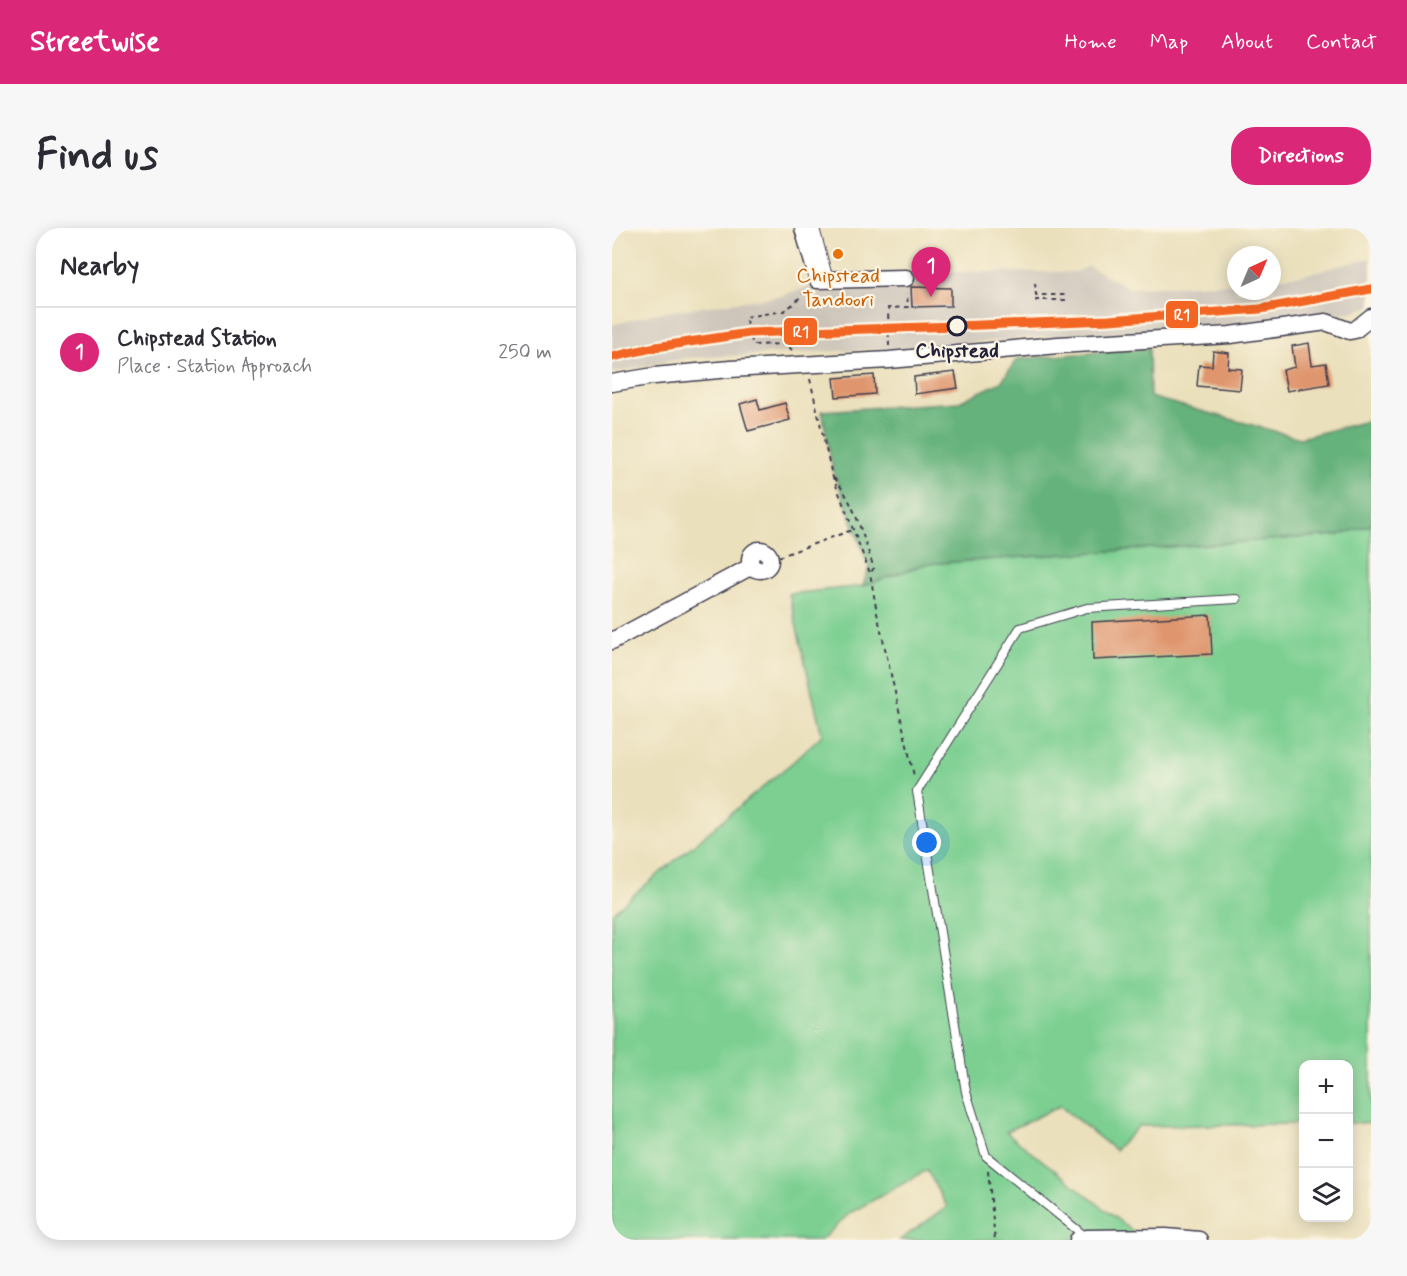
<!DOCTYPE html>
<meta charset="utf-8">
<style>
:root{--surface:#fff;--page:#f7f7f7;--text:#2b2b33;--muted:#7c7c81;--line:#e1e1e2;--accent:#db2777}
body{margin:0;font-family:Mynerve,sans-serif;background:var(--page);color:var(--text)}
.controls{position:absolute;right:18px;bottom:18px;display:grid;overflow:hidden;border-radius:12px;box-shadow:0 3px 15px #0003}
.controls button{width:54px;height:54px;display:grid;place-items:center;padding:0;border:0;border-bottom:2px solid var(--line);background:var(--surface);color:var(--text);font:30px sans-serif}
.compass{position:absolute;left:615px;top:18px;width:54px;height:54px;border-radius:50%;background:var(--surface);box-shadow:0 3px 15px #0003;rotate:44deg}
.you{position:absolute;left:315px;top:615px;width:21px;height:21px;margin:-15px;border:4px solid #fff;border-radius:50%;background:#1a73e8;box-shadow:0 0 0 9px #1a73e833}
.badge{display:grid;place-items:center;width:39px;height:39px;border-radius:50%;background:var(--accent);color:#fff;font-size:20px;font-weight:700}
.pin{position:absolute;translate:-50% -50px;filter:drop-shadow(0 2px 3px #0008)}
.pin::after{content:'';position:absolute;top:32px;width:21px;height:18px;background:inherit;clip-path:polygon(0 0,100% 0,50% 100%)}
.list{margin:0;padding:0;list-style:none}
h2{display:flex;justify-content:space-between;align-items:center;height:78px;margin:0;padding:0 24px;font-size:26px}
h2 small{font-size:20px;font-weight:400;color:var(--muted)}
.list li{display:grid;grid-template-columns:39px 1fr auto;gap:18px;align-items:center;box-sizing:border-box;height:90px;padding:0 24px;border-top:2px solid var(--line)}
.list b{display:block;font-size:22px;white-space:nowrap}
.list p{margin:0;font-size:20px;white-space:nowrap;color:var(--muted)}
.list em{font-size:20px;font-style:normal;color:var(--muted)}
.icon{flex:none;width:33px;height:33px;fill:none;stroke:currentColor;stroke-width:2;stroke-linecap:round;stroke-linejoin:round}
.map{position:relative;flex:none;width:759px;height:1012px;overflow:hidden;border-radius:24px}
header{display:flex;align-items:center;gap:36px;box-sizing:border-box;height:84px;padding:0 30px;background:var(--accent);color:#fff}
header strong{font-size:28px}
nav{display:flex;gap:33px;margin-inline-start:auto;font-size:21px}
.intro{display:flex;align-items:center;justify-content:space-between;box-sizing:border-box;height:144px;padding:0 36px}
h1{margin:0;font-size:42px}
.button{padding:15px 27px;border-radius:24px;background:var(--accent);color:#fff;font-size:21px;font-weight:700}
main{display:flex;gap:36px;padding:0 36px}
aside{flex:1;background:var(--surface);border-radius:24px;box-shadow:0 3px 15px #0003}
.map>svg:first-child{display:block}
.industrial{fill:#cbc3b8}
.green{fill:#7ccf91;stroke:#4f7866;stroke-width:1.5}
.forest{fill:#65b27b;stroke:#446a5b;stroke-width:1.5}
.building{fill:#df966e}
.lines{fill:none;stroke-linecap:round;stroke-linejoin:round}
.lane-casing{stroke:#403e4e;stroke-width:10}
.street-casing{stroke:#403e4e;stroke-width:19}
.path{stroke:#403e4e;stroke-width:2;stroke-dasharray:4.5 4.5;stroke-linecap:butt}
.lane{stroke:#fff;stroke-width:8}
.street{stroke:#fff;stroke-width:16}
.rail-1-casing{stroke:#fcf5e5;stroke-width:14}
.rail-1{stroke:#f26522;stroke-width:9}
.food-dot{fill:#e8710a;stroke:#fcf5e5;stroke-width:2}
.stop-dot{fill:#fcf5e5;stroke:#22223b;stroke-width:3}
.labels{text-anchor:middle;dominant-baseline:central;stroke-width:4.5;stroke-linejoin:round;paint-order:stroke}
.food-label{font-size:21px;fill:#c56008;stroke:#fcf5e5}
.stop-label{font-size:21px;font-weight:bold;fill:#22223b;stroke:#fcf5e5}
.line-badge{stroke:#fcf5e5;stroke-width:2}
.badge-label{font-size:16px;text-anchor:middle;font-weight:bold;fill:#fff}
</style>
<header>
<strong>Streetwise</strong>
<nav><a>Home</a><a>Map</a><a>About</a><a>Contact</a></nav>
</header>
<div class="intro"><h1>Find us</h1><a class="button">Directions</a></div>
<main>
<aside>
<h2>Nearby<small></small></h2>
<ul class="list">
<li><span class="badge">1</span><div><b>Chipstead Station</b><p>Place · Station Approach</p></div><em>250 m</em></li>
</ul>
</aside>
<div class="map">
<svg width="759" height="1012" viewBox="0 0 759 1012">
<rect width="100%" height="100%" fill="#fcf5e5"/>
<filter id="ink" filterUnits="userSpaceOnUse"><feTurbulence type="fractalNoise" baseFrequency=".0167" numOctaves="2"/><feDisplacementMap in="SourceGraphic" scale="12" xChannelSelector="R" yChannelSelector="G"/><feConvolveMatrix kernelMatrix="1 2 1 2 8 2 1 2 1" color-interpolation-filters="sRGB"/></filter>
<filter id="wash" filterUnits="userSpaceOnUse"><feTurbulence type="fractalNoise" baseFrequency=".008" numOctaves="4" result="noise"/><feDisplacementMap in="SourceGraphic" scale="24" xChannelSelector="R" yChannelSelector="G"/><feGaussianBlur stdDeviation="1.35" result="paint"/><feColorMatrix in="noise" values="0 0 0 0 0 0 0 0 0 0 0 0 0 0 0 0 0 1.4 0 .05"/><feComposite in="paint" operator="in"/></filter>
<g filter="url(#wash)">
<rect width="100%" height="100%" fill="#ebe0bc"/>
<path class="industrial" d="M 759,30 L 759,78 L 740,84 L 541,105 L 468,106 L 295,120 L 74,130 L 0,145 L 0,97 L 46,85 L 169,68 L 242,44 L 464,44 L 476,38 L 517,60 L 624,55 L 624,63 L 660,63 L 660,50 L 691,47 Z"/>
<path class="green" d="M 759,297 L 759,895 L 737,895 L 736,836 L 692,836 L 691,896 L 527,898 L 503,922 L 448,878 L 394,904 L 529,1010 L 475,1010 L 450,1012 L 288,1012 L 335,979 L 315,942 L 238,985 L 209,1012 L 0,1012 L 0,685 L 182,533 L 210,507 L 177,366 L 251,358 L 313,336 L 726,307 Z"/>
<path class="forest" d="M 537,120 L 538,169 L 688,210 L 759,192 L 759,297 L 726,307 L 313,336 L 251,358 L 257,339 L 221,242 L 210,183 L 347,174 L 389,154 L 405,131 Z"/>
<g id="blocks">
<path class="building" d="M 299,59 L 339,60 L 339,78 L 300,79 Z
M 697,115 L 700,137 L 714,135 L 717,156 L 675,163 L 671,142 L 683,139 L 680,118 Z
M 601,123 L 617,125 L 616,140 L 630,141 L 628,162 L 585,158 L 587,137 L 600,138 Z
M 343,144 L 346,160 L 303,166 L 302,149 Z
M 262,147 L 263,166 L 224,169 L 222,150 Z
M 145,171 L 148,182 L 173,175 L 178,192 L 136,203 L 128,176 Z
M 598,387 L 600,426 L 481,432 L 480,394 Z"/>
</g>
</g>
<g filter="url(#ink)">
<use href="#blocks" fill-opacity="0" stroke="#403e4e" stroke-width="1.5"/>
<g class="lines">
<g class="lane-casing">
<path id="lane" d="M 203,0 L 217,52
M 475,1010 L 374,928 L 354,864 L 305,563 L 408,400 L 475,380 L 625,371"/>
</g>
<g class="street-casing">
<path id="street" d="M 191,0 L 206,52 L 294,50
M 0,155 L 42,148 L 118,141 L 277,132 L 446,117 L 618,107 L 707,95 L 714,94 L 738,103 L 743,102 L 759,89
M138 332a10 10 0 1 1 20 0a10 10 0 1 1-20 0Z
M 0,413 L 140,338
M 466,1012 L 475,1010 L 554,1009 L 587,1012"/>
</g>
<path class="path" d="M 423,55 L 424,67 L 453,67 L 453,72 L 424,72 L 425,75
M 277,106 L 304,105
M 277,118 L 276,80 L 296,79 L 295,65
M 180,122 L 174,116 L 141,117 L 133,89 L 172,83 L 184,74 L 194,61
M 198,151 L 220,247 L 258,345 L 265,385 L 302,548
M 222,250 C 243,274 251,310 262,340 L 259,344
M 158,332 L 240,302
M 376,943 L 383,1012"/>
<use href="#lane" class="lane"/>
<use href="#street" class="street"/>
<g class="rail-1-casing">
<path id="rail-1" d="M 0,129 L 44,119 L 137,105 L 344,98 L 497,92 L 648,81 L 759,61"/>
</g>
<use href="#rail-1" class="rail-1"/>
</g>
</g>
<circle class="food-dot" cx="226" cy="26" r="6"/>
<circle class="stop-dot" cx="345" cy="98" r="9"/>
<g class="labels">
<g class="food-label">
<text x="226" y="48">Chipstead<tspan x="226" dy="24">Tandoori</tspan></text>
</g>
<g class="stop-label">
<text x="345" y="123">Chipstead</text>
</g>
</g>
<g class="line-badge">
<rect x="553" y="72" width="34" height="29" rx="6" fill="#f26522"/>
<rect x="171" y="89" width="35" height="29" rx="6" fill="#f26522"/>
</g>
<g class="badge-label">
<text x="570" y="92">R1</text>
<text x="189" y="109">R1</text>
</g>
</svg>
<div class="controls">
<button>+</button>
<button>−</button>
<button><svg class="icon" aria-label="layers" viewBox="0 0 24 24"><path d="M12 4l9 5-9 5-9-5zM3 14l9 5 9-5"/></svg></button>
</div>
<svg class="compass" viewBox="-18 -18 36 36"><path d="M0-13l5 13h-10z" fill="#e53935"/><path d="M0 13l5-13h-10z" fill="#7c7c81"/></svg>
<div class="you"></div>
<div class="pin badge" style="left:319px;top:69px">1</div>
</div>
</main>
